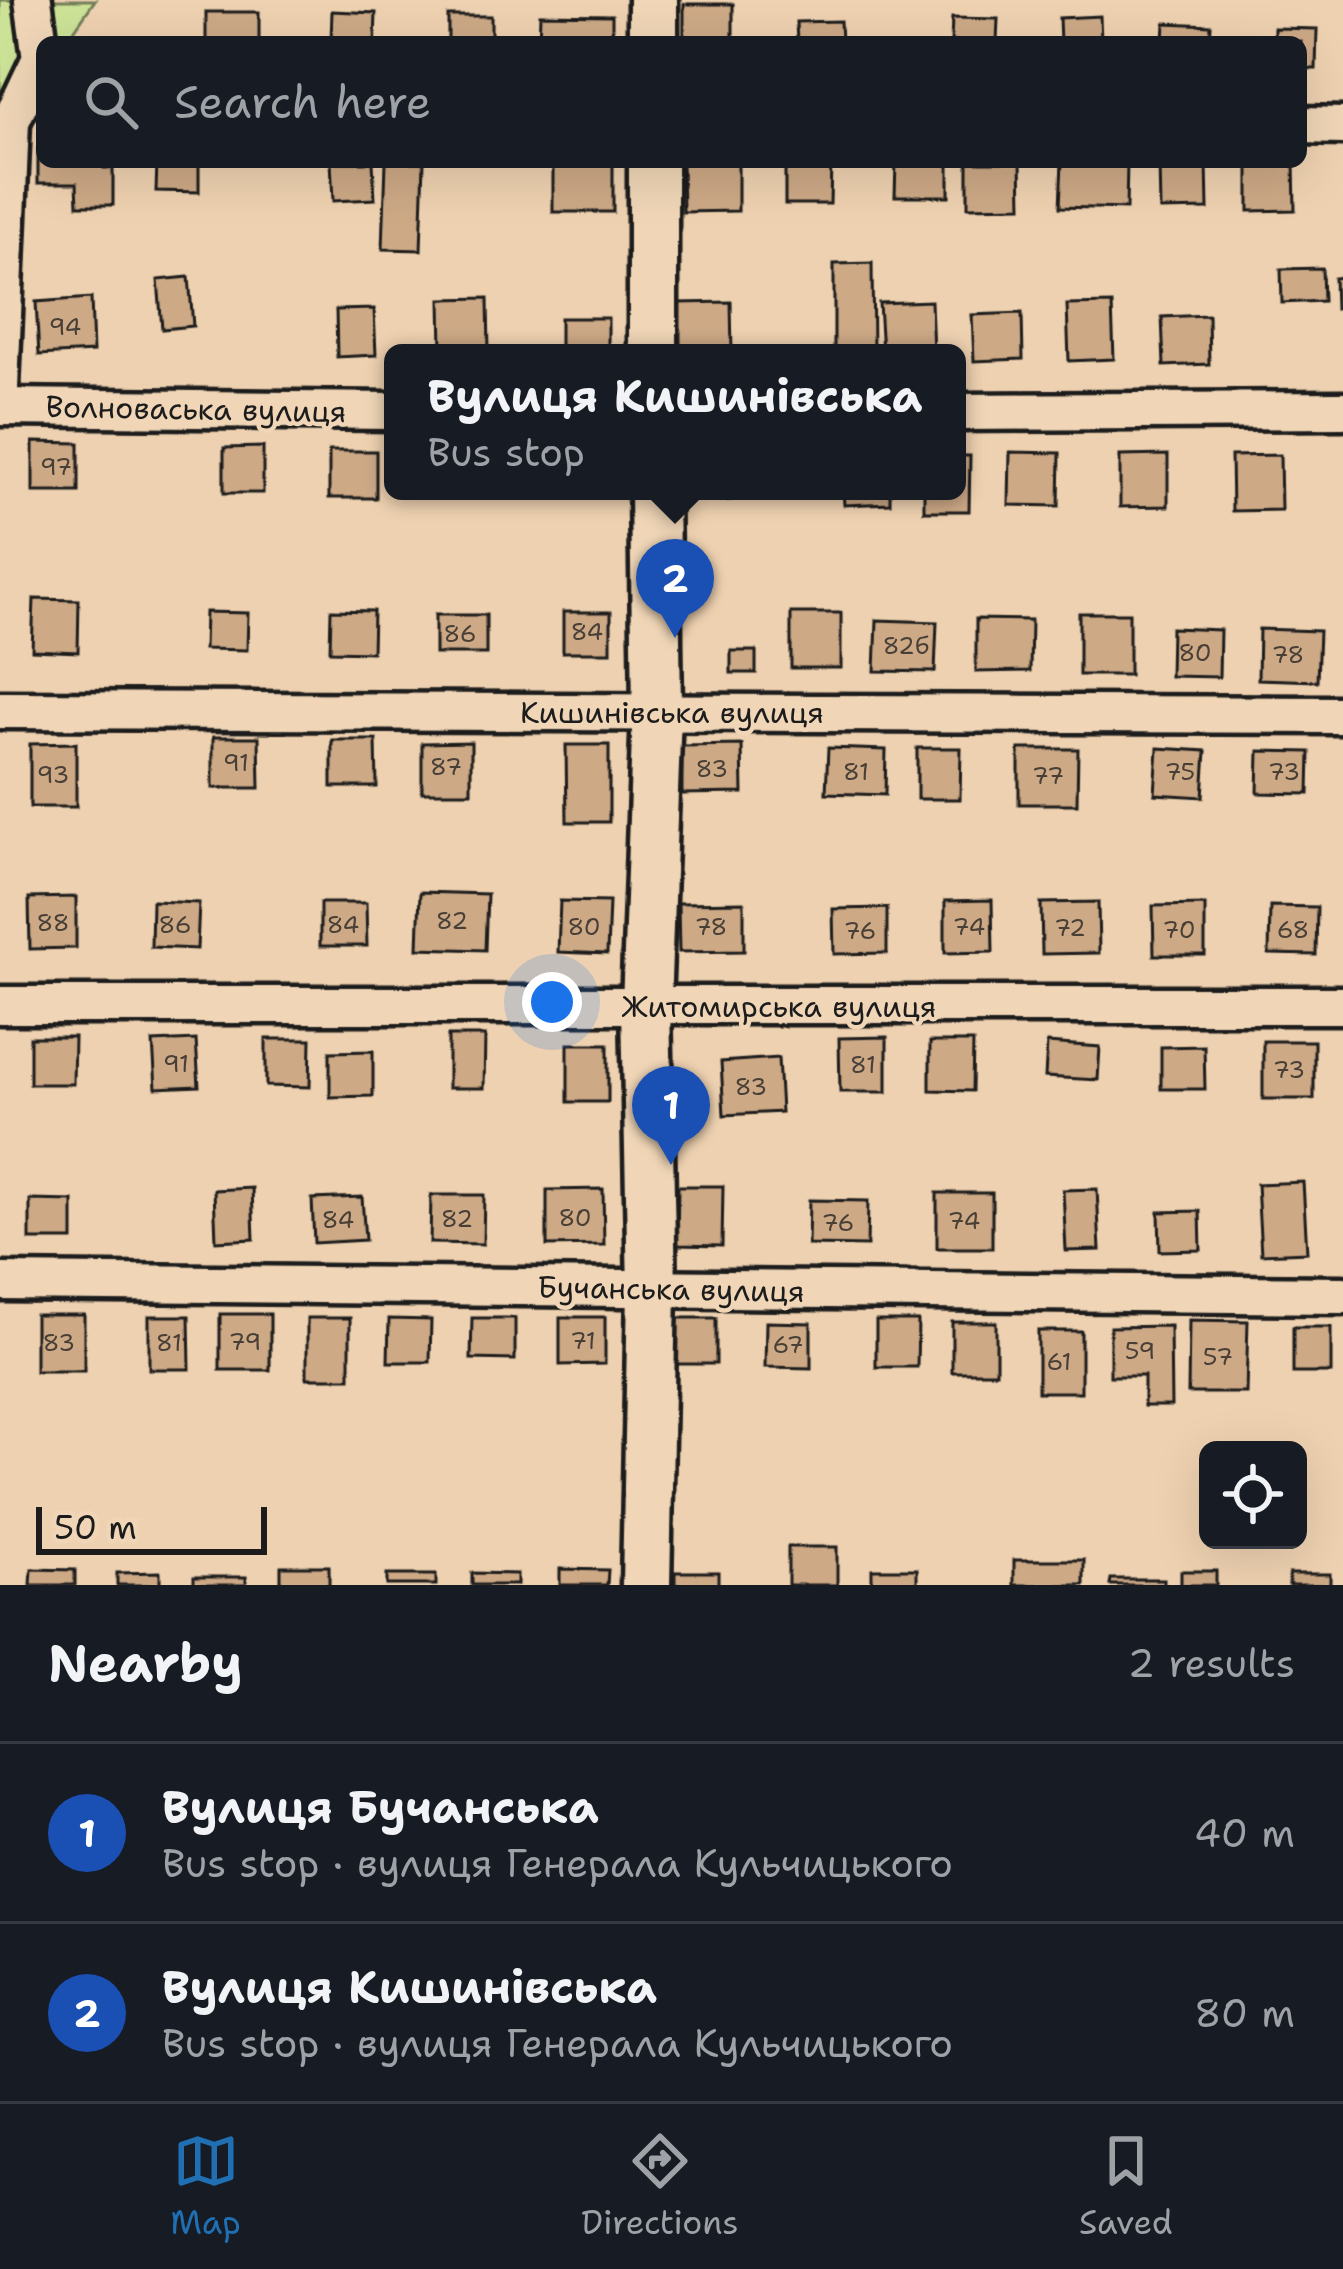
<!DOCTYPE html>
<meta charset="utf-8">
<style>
:root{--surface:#171b24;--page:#242831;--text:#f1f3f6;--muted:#9ea1a6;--line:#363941;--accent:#1f6fb2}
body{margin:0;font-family:"Shantell Sans",sans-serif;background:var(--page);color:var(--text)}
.controls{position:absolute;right:36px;bottom:36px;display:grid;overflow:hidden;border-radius:18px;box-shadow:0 12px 48px #0002}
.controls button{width:108px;height:108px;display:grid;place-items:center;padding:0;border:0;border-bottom:3px solid var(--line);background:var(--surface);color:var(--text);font:60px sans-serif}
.scale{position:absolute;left:36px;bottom:30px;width:231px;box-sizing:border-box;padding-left:12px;border:6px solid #1c1c1c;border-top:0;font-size:33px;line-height:42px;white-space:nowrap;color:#1c1c1c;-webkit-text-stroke:9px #f0d6b7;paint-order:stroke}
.you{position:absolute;left:552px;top:1002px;width:42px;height:42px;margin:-30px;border:9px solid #fff;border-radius:50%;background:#1a73e8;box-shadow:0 0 0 18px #1a73e833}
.badge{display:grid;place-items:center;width:78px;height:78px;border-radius:50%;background:var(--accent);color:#fff;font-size:39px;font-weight:700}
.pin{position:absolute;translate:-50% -99px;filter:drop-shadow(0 3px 6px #0008)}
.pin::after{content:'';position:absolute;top:63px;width:42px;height:36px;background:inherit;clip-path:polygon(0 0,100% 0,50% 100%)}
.popup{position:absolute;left:384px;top:344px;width:582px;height:156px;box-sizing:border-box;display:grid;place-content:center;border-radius:18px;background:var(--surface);filter:drop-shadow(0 3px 9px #0005);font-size:39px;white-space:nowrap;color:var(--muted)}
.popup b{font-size:45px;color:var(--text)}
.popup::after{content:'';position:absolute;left:50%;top:100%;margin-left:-24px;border:24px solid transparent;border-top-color:var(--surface)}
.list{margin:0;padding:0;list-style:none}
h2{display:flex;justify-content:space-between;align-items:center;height:156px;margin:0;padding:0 48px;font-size:51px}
h2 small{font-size:39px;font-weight:400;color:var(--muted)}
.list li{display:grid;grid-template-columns:78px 1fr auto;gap:36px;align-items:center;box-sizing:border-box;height:180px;padding:0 48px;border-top:3px solid var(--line)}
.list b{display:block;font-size:45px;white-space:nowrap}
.list p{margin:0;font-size:39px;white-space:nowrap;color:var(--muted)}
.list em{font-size:39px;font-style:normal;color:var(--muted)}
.icon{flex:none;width:66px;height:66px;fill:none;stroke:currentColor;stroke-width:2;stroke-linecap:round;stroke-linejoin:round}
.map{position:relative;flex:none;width:1343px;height:1585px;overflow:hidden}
.search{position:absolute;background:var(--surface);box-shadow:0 12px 48px #0002;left:36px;right:36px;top:36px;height:132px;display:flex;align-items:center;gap:30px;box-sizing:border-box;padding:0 42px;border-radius:18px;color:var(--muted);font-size:45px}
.sheet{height:516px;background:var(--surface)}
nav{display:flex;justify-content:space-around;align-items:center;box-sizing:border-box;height:168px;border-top:3px solid var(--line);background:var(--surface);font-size:33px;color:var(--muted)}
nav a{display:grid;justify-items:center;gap:6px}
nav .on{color:var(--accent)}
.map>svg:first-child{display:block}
.green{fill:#cce297;stroke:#747f5a;stroke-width:3}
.building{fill:#cda986;stroke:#1c1c1c;stroke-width:3}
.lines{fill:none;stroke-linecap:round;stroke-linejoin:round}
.street-casing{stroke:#1c1c1c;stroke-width:45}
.secondary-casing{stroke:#1c1c1c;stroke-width:57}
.street{stroke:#f0d6b7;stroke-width:36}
.secondary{stroke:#f0d6b7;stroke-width:48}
.labels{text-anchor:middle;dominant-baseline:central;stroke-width:9;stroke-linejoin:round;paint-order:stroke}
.number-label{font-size:24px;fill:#483f36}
.street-label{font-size:30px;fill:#1c1c1c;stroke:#f0d6b7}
</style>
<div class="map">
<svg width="1343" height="1585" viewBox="0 0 1343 1585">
<rect width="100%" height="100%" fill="#eed1b0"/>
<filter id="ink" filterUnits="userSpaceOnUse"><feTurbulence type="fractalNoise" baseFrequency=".00833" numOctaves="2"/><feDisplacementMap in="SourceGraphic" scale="24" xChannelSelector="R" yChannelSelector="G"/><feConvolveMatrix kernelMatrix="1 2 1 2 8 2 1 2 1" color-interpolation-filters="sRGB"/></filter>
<g filter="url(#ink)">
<path class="green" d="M 0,0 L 95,0 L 66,42 L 42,42 L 0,140 Z"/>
<path class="building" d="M 684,4 L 733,4 L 733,42 L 684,42 Z
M 332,11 L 376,13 L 375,42 L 331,42 Z
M 206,12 L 259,12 L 259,42 L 206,42 Z
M 540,14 L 612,15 L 612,42 L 539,42 Z
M 448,16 L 491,16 L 491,42 L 448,42 Z
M 1100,16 L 1101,42 L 1060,42 L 1059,18 Z
M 952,18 L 998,19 L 997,42 L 951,42 Z
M 840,21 L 841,42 L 797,42 L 796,22 Z
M 1165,23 L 1211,25 L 1210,42 L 1164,42 Z
M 1274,28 L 1317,29 L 1316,69 L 1301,69 L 1301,42 L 1274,42 Z
M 38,149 L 42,149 L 42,162 L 104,162 L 104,168 L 113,168 L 113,205 L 78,205 L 77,183 L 38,183 Z
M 157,162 L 199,162 L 199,192 L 156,191 Z
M 331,162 L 373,162 L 375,199 L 333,201 Z
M 386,162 L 424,162 L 421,250 L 383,249 Z
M 553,162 L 613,162 L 613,212 L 553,212 Z
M 682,162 L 738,162 L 738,211 L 683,212 Z
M 785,162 L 831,162 L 830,204 L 785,204 Z
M 896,162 L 949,162 L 949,196 L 895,196 Z
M 968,162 L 1021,162 L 1022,206 L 968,207 Z
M 1062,162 L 1127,162 L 1126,209 L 1060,207 Z
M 1159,162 L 1207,162 L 1208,209 L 1160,210 Z
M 1249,162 L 1294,162 L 1295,210 L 1249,211 Z
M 872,263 L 873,353 L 834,353 L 834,264 Z
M 1322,268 L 1323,301 L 1282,303 L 1281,269 Z
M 189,277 L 193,326 L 162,329 L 158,280 Z
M 1343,277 L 1343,308 L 1335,309 L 1334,278 Z
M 91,298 L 93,352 L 39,355 L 36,302 Z
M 488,298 L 489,353 L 442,353 L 441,299 Z
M 931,301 L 933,353 L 882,353 L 879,303 Z
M 731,302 L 732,353 L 678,353 L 678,303 Z
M 1112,304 L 1114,359 L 1069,361 L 1067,305 Z
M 374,309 L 376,355 L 337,357 L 336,310 Z
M 1022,313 L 1023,359 L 974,361 L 972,315 Z
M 1208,315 L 1209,364 L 1164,366 L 1162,317 Z
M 560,318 L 608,318 L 608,353 L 560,353 Z
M 33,442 L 79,443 L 79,492 L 33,492 Z
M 263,447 L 263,493 L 224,493 L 224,448 Z
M 329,451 L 376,451 L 376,498 L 329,498 Z
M 1010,452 L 1060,453 L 1059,506 L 1009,505 Z
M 1168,455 L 1168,506 L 1120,507 L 1120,456 Z
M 1280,455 L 1281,510 L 1232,511 L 1231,456 Z
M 957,456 L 970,456 L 969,511 L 924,511 L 924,491 L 957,491 Z
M 678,491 L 729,491 L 730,500 L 678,500 Z
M 757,491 L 822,491 L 822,495 L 757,495 Z
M 843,491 L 890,491 L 890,503 L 844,505 Z
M 34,599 L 79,600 L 78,652 L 32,650 Z
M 331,610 L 373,611 L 372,652 L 330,651 Z
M 205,612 L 248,613 L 247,650 L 204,649 Z
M 563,612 L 611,612 L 611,652 L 563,652 Z
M 791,613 L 841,613 L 841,668 L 791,668 Z
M 1079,613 L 1129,613 L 1129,675 L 1079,675 Z
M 435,615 L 486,615 L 486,654 L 435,654 Z
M 976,619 L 1031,620 L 1030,671 L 976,672 Z
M 877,620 L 937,622 L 935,672 L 875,671 Z
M 1171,628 L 1220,630 L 1219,677 L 1170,676 Z
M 1259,629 L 1319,631 L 1317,681 L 1258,679 Z
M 731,651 L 756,651 L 756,673 L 731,673 Z
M 213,737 L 259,737 L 260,788 L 213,788 Z
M 332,740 L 376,740 L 377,787 L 332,787 Z
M 471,742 L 471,792 L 422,792 L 422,743 Z
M 76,743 L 76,807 L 30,807 L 30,744 Z
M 566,745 L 609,745 L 609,822 L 567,822 Z
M 742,745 L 743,793 L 682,794 L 682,746 Z
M 828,748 L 886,750 L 885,795 L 826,793 Z
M 917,748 L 961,748 L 960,799 L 917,799 Z
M 1158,748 L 1206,751 L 1203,797 L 1155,794 Z
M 1019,749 L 1078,749 L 1077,804 L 1019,804 Z
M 1259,751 L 1310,752 L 1309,794 L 1258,793 Z
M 420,892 L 487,894 L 485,950 L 418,948 Z
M 76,897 L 76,948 L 30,949 L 29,898 Z
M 992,900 L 993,952 L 945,953 L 945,901 Z
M 152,901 L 199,903 L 197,949 L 151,947 Z
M 560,901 L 609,902 L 607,954 L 558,952 Z
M 744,902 L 744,951 L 679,952 L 678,903 Z
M 1098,902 L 1099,953 L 1042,954 L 1041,903 Z
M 320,903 L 366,903 L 367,946 L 320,946 Z
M 1205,905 L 1205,955 L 1154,955 L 1153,906 Z
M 1270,906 L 1317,907 L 1316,955 L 1269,954 Z
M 887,908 L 887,953 L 834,954 L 833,909 Z
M 448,1036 L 485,1036 L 484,1088 L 448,1088 Z
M 30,1037 L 74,1037 L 73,1084 L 30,1084 Z
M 887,1037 L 887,1092 L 840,1092 L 839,1038 Z
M 266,1039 L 311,1039 L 310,1087 L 266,1086 Z
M 196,1040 L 199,1086 L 156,1088 L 153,1042 Z
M 1263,1041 L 1314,1041 L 1314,1099 L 1263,1099 Z
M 930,1042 L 973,1042 L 972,1091 L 930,1090 Z
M 1047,1043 L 1100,1047 L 1098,1080 L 1045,1077 Z
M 568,1044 L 608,1044 L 608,1102 L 568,1102 Z
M 1204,1046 L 1205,1089 L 1161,1089 L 1161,1047 Z
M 373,1051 L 373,1096 L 330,1097 L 330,1052 Z
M 778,1058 L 781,1112 L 724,1115 L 721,1062 Z
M 1303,1182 L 1307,1252 L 1261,1254 L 1257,1184 Z
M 678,1186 L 723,1186 L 722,1246 L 677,1245 Z
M 252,1188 L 254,1239 L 216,1241 L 214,1190 Z
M 603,1189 L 604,1245 L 547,1246 L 547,1190 Z
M 1097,1189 L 1100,1250 L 1066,1251 L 1063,1190 Z
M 937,1193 L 992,1193 L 992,1248 L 937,1248 Z
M 431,1195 L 484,1195 L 483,1244 L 430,1243 Z
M 362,1197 L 365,1240 L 314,1243 L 312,1199 Z
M 30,1200 L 73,1201 L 73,1240 L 30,1240 Z
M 809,1200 L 868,1201 L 867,1246 L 808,1245 Z
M 1200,1211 L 1201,1250 L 1160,1251 L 1159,1212 Z
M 220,1314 L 270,1314 L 270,1370 L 220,1370 Z
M 35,1315 L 84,1315 L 84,1371 L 35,1371 Z
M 149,1316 L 189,1316 L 190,1369 L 149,1369 Z
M 560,1317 L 605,1317 L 605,1364 L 560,1365 Z
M 307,1318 L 350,1318 L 350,1378 L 307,1378 Z
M 472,1318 L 515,1318 L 515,1360 L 471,1359 Z
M 676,1318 L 716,1318 L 716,1364 L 676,1364 Z
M 389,1319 L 431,1320 L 430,1362 L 388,1362 Z
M 1189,1320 L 1248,1321 L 1246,1393 L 1188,1393 Z
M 876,1321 L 918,1321 L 917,1367 L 876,1367 Z
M 766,1322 L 811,1323 L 811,1368 L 765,1367 Z
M 952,1322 L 996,1322 L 996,1372 L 952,1372 Z
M 1170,1326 L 1171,1406 L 1144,1406 L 1144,1376 L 1110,1376 L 1110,1327 Z
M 1293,1327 L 1331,1327 L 1331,1373 L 1293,1373 Z
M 1038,1331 L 1081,1331 L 1081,1392 L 1038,1392 Z
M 788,1547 L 837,1547 L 837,1585 L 788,1585 Z
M 1014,1560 L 1084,1560 L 1084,1585 L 1014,1585 Z
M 281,1566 L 329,1566 L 329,1585 L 281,1585 Z
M 32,1569 L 75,1570 L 75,1585 L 31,1585 Z
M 560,1569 L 608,1570 L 607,1585 L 560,1585 Z
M 872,1569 L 917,1569 L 917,1585 L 872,1585 Z
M 1181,1571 L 1216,1571 L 1216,1585 L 1181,1585 Z
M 160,1572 L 160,1585 L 117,1585 L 117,1573 Z
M 675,1572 L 718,1572 L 718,1585 L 675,1585 Z
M 472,1573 L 517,1574 L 517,1585 L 472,1585 Z
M 1289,1574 L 1330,1574 L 1330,1585 L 1289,1585 Z
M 387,1575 L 436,1575 L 436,1585 L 387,1585 Z
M 194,1577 L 246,1577 L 246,1585 L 194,1585 Z
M 1111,1579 L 1164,1579 L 1164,1585 L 1110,1585 Z"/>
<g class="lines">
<g class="street-casing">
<path id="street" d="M 1301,125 L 1343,126
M 0,388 L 11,121 L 41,58 L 33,0
M 0,407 L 393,411
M 957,412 L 1343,410
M 0,710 L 1343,715
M 0,1005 L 1343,1005
M 0,1282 L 1343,1295"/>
</g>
<g class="secondary-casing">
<path id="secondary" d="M 653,0 L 653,42
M 653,353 L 653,162
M 646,1585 L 652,1290 L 646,1006 L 657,711 L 654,491"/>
</g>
<use href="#street" class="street"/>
<use href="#secondary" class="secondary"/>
</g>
</g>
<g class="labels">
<g class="number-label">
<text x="65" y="327">94</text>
<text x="56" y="467">97</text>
<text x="587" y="632">84</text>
<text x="460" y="634">86</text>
<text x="906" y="646">82б</text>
<text x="1195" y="653">80</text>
<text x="1288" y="655">78</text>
<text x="236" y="763">91</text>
<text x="446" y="767">87</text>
<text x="712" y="769">83</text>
<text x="856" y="772">81</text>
<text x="1180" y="772">75</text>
<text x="1284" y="772">73</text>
<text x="53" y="775">93</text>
<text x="1048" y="776">77</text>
<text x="452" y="921">82</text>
<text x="53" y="923">88</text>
<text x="175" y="925">86</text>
<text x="343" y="925">84</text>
<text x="584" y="927">80</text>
<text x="711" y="927">78</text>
<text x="969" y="927">74</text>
<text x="1070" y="928">72</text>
<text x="1179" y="930">70</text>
<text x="1293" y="930">68</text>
<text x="860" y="931">76</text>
<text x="176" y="1064">91</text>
<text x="863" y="1065">81</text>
<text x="1289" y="1070">73</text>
<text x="751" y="1087">83</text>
<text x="575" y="1218">80</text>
<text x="457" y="1219">82</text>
<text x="338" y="1220">84</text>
<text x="964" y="1221">74</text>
<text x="838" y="1223">76</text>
<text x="583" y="1341">71</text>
<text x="245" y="1342">79</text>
<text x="59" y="1343">83</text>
<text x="169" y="1343">81</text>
<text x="788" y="1345">67</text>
<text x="1140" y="1351">59</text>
<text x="1218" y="1357">57</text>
<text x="1059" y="1362">61</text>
</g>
<g class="street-label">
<text transform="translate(196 409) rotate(1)">Волноваська вулиця</text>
<text x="672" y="712">Кишинівська вулиця</text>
<text x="779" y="1006">Житомирська вулиця</text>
<text transform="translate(671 1289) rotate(1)">Бучанська вулиця</text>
</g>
</g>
</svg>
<div class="controls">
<button><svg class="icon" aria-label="locate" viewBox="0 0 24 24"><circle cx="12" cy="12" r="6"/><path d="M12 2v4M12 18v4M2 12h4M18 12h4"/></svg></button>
</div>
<div class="scale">50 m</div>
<div class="you"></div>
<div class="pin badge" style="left:671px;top:1165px;background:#1a4fb4">1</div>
<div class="pin badge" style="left:675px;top:638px;background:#1a4fb4">2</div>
<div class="popup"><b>Вулиця Кишинівська</b>Bus stop</div>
<div class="search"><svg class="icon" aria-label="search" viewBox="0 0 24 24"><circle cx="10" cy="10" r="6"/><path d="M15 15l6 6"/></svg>Search here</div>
</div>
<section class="sheet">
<h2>Nearby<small>2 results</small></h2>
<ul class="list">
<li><span class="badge" style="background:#1a4fb4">1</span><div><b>Вулиця Бучанська</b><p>Bus stop · вулиця Генерала Кульчицького</p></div><em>40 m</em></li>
<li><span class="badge" style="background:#1a4fb4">2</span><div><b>Вулиця Кишинівська</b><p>Bus stop · вулиця Генерала Кульчицького</p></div><em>80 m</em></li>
</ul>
</section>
<nav>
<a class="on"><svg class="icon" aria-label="map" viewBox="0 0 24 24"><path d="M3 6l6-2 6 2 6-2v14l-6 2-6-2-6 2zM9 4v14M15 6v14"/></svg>Map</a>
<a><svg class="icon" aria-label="directions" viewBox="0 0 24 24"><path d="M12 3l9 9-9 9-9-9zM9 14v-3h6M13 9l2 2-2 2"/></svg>Directions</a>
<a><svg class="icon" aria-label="saved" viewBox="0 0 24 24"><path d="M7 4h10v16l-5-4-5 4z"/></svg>Saved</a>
</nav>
